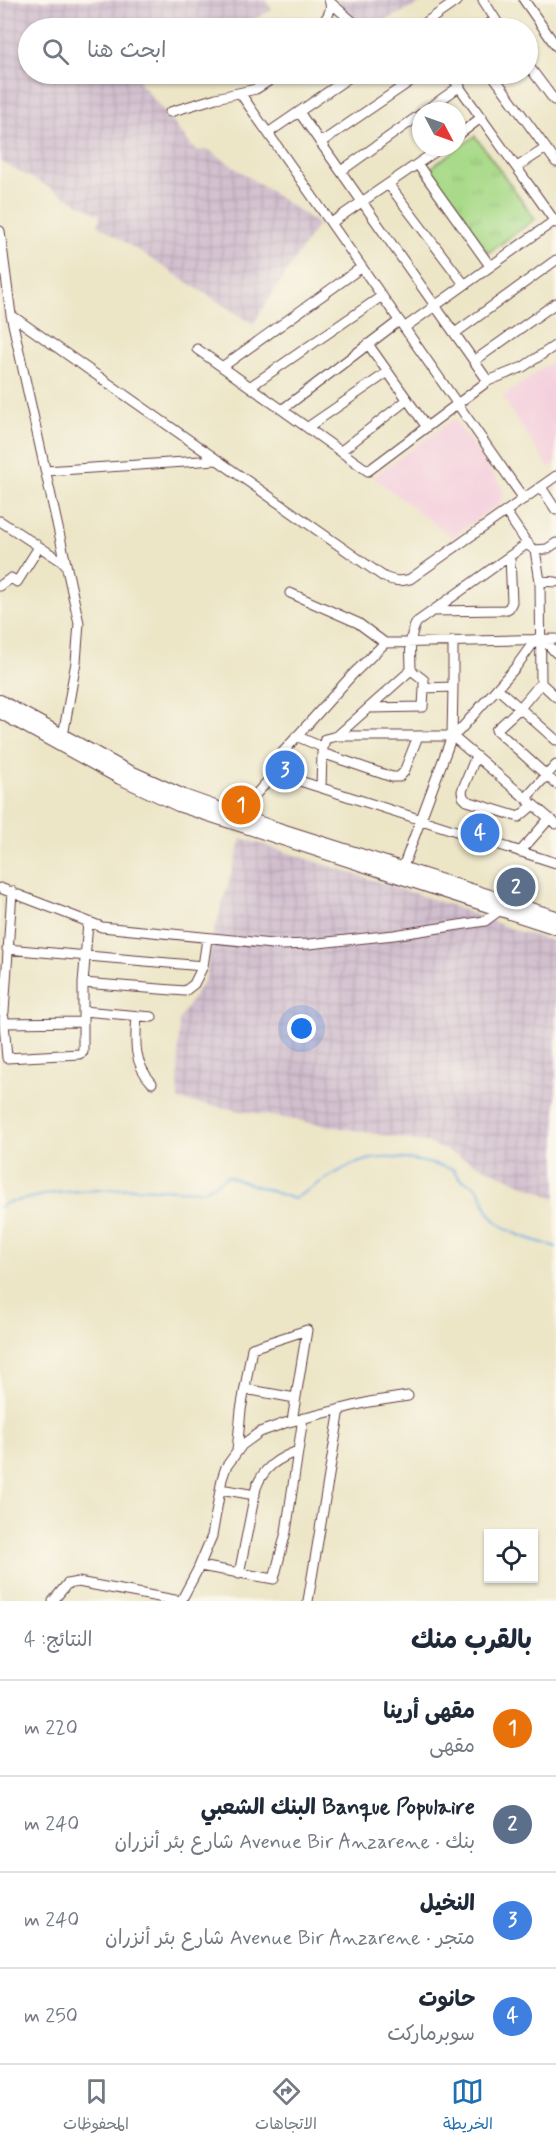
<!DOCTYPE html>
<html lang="ar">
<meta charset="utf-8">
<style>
:root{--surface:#fff;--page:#f6f6f7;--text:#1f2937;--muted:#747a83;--line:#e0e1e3;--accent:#1f6fb2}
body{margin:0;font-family:Mynerve,"Playpen Sans Arabic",sans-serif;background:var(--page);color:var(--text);direction:rtl}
.controls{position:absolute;right:18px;bottom:18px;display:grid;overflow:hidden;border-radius:0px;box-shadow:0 2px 4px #0004}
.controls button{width:54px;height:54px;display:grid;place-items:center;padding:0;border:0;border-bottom:2px solid var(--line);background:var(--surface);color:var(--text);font:30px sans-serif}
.compass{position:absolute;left:412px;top:102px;width:54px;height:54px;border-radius:50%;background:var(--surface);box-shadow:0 2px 4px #0004;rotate:131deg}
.you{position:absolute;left:302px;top:1029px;width:21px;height:21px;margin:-15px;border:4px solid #fff;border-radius:50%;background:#1a73e8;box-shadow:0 0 0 9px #1a73e833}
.badge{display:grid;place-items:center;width:39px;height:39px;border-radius:50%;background:var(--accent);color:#fff;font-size:20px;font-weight:700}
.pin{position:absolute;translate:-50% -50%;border:3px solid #fff;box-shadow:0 2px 6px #0006}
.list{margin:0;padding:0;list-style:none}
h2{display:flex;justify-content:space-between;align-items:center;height:78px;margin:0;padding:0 24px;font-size:26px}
h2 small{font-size:20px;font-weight:400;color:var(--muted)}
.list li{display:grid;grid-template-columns:39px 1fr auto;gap:18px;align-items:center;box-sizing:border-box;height:96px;padding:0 24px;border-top:2px solid var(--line)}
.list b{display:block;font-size:22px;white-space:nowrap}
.list p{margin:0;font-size:20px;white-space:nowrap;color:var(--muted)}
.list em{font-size:20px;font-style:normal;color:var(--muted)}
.icon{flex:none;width:33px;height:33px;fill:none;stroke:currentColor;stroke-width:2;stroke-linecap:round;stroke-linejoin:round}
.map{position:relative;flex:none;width:556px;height:1601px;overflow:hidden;direction:ltr}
.search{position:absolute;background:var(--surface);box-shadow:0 2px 4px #0004;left:18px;right:18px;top:18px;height:66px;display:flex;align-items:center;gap:15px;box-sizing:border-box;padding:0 21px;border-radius:33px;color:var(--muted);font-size:22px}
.sheet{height:462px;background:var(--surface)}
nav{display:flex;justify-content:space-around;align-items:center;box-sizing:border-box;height:84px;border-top:2px solid var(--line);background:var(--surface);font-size:16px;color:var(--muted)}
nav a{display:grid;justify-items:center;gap:3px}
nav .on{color:var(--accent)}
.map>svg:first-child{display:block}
.built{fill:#f4cfdd}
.industrial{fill:url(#industrial-grid)}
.park{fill:url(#park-tufts);stroke:#7a7c5a;stroke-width:1.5}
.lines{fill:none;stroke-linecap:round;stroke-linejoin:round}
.stream{stroke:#70ade2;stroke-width:2}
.minor-casing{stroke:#623d42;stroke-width:11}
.major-casing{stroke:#623d42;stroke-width:14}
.minor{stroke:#fff;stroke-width:9}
.major{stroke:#fff;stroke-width:12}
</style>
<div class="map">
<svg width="556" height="1601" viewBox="0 0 556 1601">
<defs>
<pattern id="industrial-grid" width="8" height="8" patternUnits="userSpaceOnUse" patternTransform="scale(1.5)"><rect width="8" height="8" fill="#d0bdcd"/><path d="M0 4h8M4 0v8" fill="none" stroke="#b4a2b0"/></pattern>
<pattern id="park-tufts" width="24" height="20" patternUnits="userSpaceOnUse" patternTransform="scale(1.5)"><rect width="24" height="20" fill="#a9da89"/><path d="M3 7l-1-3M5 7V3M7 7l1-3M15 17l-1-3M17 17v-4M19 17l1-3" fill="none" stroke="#93bb76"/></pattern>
</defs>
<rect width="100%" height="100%" fill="#fbf7ec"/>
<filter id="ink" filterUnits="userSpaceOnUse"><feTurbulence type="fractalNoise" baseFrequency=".0167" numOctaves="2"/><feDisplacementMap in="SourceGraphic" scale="12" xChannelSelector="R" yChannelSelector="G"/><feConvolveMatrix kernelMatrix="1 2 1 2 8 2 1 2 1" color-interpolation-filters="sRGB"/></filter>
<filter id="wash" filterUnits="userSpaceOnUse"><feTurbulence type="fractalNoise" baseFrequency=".008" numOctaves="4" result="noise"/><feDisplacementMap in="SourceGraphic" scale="24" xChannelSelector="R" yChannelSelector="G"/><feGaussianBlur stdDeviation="1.35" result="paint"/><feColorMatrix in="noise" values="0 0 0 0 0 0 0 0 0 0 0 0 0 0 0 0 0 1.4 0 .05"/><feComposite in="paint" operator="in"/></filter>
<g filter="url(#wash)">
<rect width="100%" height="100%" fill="#ece5c6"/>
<path class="built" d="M 556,359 L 556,463 L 549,468 L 502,397 Z
M 454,419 L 501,486 L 504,493 L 500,503 L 452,537 L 373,477 Z"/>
<path class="industrial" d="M 0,0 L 265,0 L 272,10 L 237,28 L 28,28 L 28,74 L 150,74 L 138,80 L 196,151 L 209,150 L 318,224 L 253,324 L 98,225 L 100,215 L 0,161 Z
M 337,0 L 427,0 L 370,28 L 349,15 Z
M 242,838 L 447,904 L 520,932 L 556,942 L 556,1199 L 429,1143 L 178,1100 L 179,1020 L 206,977 L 213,935 Z"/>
<path class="park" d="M 475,136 L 535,219 L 488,253 L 428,170 Z"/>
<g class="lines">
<path class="stream" d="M 0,1207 L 6,1203 L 54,1193 L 82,1191 L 135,1188 L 203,1191 L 227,1176 L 294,1199 C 320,1183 349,1160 380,1158 C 404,1156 430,1164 453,1169 C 461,1185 469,1179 478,1189 C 484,1195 484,1207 490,1214 C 504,1234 534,1240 556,1247"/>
</g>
</g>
<g filter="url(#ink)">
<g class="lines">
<g class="minor-casing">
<path id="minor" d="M 483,0 L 501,28
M 524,0 L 556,46
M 331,3 L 360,28
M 318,28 C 325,20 334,11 329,0
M 418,28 L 458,0
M 482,28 L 495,20
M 528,65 L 554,100 L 556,98
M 450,74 L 556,223
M 492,74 L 556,162
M 240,93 L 524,499
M 425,111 L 460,86
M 170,112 L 216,98 L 256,89 L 280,74
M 299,112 L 488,381
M 268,133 L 354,74
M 457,136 L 482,117
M 320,143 L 421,74
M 418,165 L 490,266
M 517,167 L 546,148
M 341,171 L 421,114
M 389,185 L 464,284
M 331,223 L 442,147
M 0,231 L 11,315 L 79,623 L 76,662 L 63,736
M 11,315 L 384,577 C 394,581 400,582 410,579 L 556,476
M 404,328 L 554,221
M 455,333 L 556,260
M 368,344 L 426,426
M 197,349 L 368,471 L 488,381 L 523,367 L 556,345
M 474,361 L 556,303
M 222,367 L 362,267
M 251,386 L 382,296
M 283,409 L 399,321
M 308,427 L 388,372
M 341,451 L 407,400
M 45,471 L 216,460
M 541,487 L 556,510
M 506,512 L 529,546 L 535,550 L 540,581 L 541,683 L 520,708 L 496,730 L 556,784
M 0,521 L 66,564
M 528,543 L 417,622 C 408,636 411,653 411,670 L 337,736 L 452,736 L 459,731 L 515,668 L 536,639
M 535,550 L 547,549 L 556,543
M 540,581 L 556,582
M 0,586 L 11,578 L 17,582 L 39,547
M 290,593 L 358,623 L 385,643 L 556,639
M 432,611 L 505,610 L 509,608 L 512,602 L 510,557
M 543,639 L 556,653
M 411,670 L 424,680 L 424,688
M 541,683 L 556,697
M 497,688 L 556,740
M 369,708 L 423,707 L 424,688 L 453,687 L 453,641
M 296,736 L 322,747
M 337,736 L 325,739 L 322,753 L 392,777 L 399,777 L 404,772 L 418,736
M 452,736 L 556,824
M 476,756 L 462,791 L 463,797 L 467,801 L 519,817 L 533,805
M 275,773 L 274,762 L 352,675 L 385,643
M 321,788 L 322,753
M 526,798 L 556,765
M 238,814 L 275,773 L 556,863
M 520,852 L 549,819
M 403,867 L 452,736 L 453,687
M 0,888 L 102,927 L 282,945 L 309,944 L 394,935 L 485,921 L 500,910
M 7,949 L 203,966 L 207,939
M 83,983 L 185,991 L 194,984 L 203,966
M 0,1011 L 4,1012 L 12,891
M 83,1011 L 152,1017
M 137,1016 C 135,1041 133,1063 152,1083
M 4,1018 L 4,1023 L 83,1022
M 4,1023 L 7,1058 L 79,1054 L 83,1052 L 83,983 L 88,923
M 245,1389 L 295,1398
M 237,1451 L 241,1410 L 252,1348 L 307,1330 L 292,1421
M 220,1489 L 255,1495
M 200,1566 L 274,1579 L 286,1532 L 303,1418
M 239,1574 L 256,1488 C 263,1468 278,1458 298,1451
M 53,1601 L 67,1584 L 78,1582 L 180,1601
M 181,1601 L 198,1569 L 212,1536 L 222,1479 L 226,1467 L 242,1445 L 260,1432 L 285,1423 L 369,1402 L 408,1396
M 308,1601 L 340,1409"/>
</g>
<g class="major-casing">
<path id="major" d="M 0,701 L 124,769 L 184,796 L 272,827 L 556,917
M 0,712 L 120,778 L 178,805 L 556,928"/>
</g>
<use href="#minor" class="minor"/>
<use href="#major" class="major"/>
</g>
</g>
</svg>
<div class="controls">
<button><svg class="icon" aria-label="locate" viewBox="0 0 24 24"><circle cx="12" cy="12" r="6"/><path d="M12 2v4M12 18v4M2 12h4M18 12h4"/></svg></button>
</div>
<svg class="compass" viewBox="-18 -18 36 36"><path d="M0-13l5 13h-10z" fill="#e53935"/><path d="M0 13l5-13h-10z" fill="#747a83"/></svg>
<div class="you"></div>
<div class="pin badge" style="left:241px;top:805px;background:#e8710a">1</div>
<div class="pin badge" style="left:516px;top:887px;background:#5c6f8a">2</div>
<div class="pin badge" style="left:285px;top:770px;background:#3f7fe0">3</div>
<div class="pin badge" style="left:480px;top:833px;background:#3f7fe0">4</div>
<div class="search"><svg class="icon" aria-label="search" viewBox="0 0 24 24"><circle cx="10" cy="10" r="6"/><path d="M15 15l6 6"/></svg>ابحث هنا</div>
</div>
<section class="sheet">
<h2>بالقرب منك<small>النتائج: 4</small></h2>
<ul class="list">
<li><span class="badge" style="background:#e8710a">1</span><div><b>مقهى أرينا</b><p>مقهى</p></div><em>220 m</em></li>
<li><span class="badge" style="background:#5c6f8a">2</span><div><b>Banque Populaire البنك الشعبي</b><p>بنك · Avenue Bir Anzarene شارع بئر أنزران</p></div><em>240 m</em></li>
<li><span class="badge" style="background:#3f7fe0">3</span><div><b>النخيل</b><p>متجر · Avenue Bir Anzarene شارع بئر أنزران</p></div><em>240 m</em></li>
<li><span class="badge" style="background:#3f7fe0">4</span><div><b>حانوت</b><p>سوبرماركت</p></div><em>250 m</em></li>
</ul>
</section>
<nav>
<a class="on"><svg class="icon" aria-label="map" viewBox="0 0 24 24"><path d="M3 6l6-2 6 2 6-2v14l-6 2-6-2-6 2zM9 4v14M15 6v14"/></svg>الخريطة</a>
<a><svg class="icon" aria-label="directions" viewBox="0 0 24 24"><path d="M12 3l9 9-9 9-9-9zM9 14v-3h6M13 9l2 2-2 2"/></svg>الاتجاهات</a>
<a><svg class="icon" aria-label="saved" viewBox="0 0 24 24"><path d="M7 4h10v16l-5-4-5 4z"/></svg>المحفوظات</a>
</nav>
